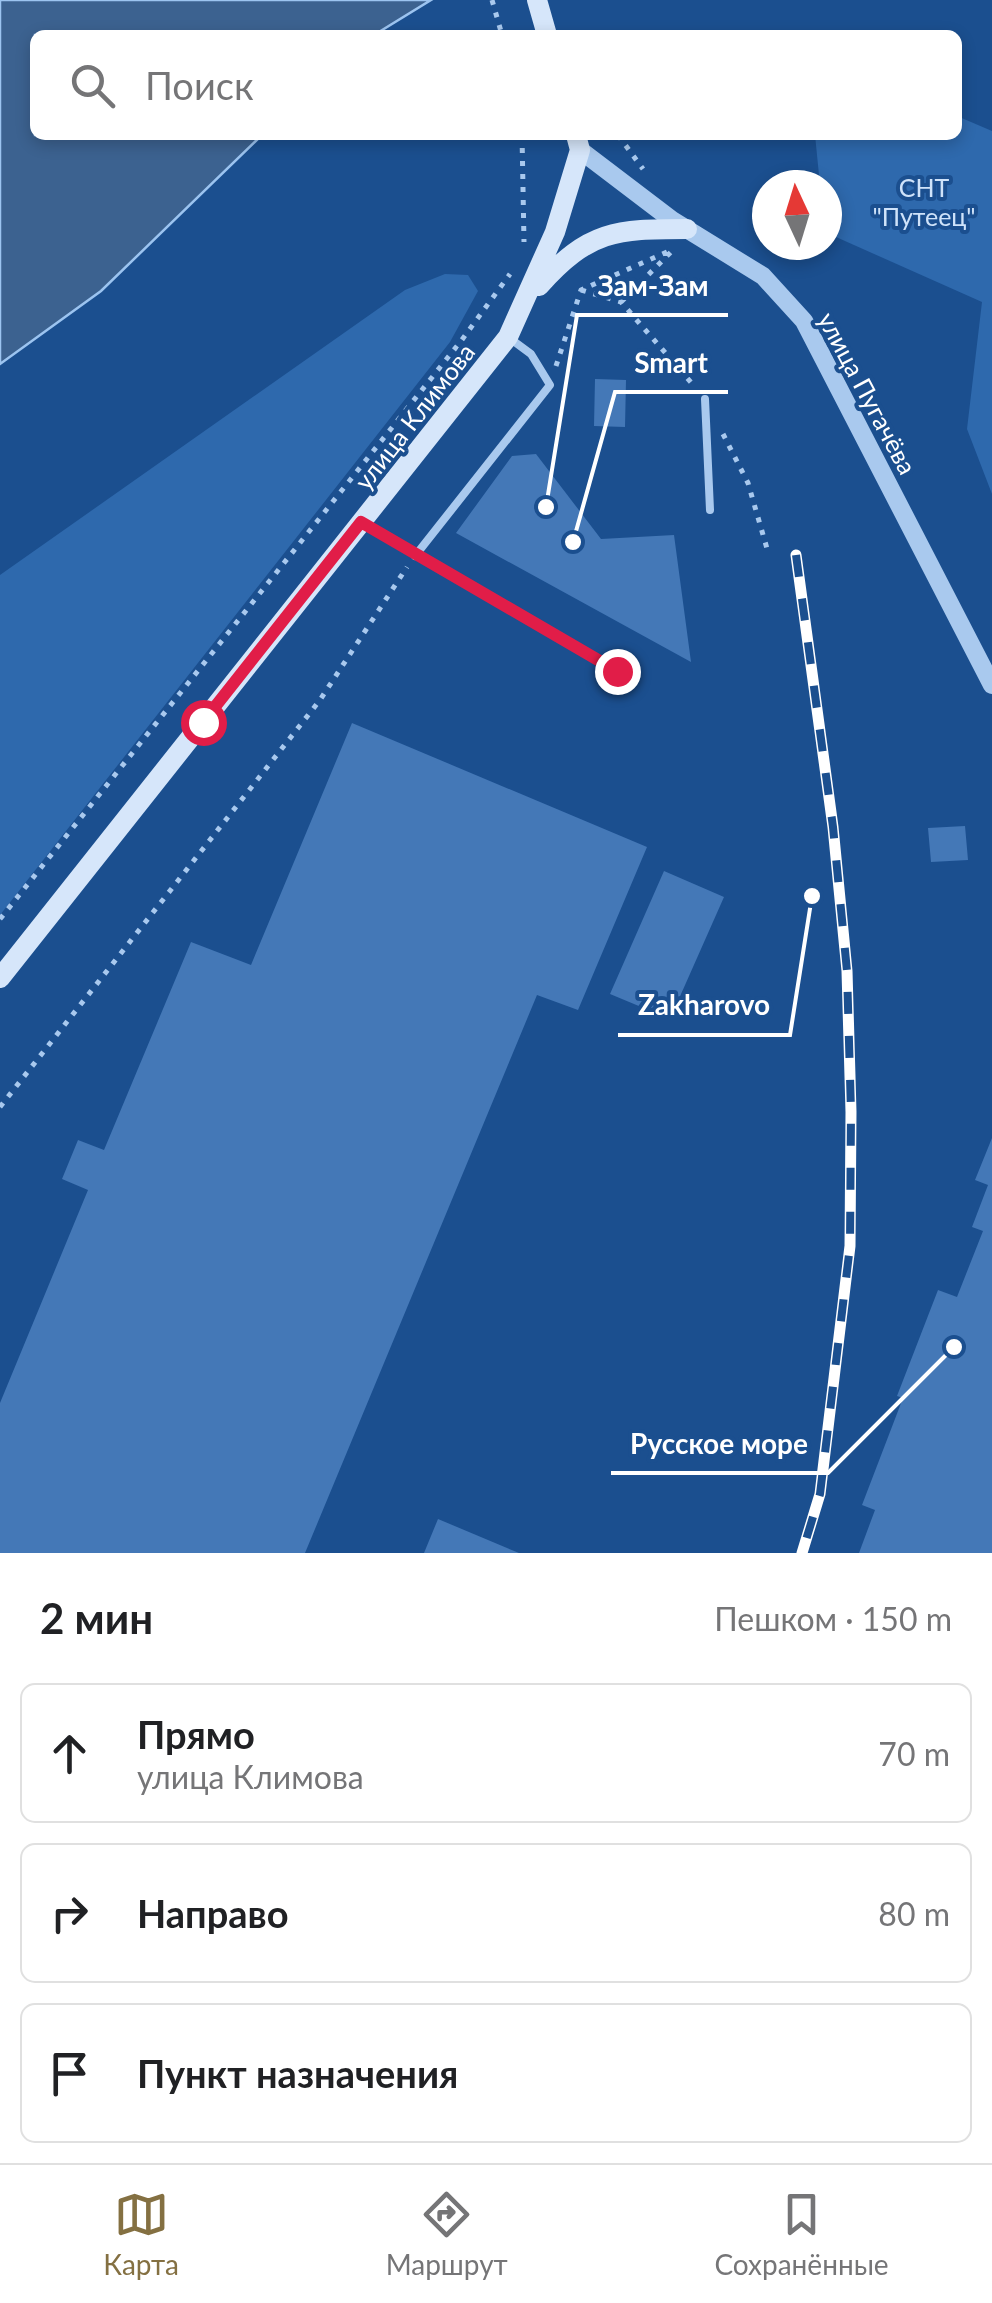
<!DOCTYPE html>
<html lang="ru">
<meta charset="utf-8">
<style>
:root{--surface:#fff;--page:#f6f6f6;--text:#202124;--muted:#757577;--line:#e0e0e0;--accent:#847042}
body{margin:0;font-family:Lato,sans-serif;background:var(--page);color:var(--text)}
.compass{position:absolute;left:752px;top:170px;width:90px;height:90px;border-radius:50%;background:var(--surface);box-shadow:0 5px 15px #0003;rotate:356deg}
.stop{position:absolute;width:30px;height:30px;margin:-22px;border:8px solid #e11d48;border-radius:50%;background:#fff}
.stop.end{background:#e11d48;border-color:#fff;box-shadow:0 2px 10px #0008}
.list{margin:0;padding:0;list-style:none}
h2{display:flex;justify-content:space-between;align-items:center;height:130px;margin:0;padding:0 40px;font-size:42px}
h2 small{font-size:32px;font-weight:400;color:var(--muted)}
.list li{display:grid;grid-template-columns:65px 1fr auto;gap:30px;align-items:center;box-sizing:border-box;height:140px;margin:0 20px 20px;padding:0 20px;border:2px solid var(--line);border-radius:15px}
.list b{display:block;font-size:38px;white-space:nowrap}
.list p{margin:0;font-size:32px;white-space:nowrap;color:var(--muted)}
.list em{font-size:32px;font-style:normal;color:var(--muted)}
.icon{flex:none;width:55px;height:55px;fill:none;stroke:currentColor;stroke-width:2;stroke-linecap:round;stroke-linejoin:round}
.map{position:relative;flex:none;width:992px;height:1553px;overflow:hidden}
.search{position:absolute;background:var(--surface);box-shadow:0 5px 15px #0003;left:30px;right:30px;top:30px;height:110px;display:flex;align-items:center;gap:25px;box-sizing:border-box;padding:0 35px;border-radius:15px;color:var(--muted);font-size:38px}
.sheet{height:610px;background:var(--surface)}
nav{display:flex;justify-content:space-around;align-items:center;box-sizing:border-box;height:140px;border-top:2px solid var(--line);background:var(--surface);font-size:28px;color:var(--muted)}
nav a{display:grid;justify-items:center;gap:5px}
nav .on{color:var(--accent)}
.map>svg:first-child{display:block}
.green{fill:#2e69ad}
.water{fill:#3c6290;stroke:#9cc4f0;stroke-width:2.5}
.building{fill:#4478b7}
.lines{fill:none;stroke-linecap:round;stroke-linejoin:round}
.path{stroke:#a9c9ee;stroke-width:5;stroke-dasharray:5 8;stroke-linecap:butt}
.service{stroke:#a9c9ee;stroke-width:8}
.tertiary{stroke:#a9c9ee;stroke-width:18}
.secondary{stroke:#d6e6fa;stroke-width:20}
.rail-casing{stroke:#fff;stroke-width:11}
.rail{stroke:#1b4f8f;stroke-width:8;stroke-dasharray:22;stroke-linecap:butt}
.route{stroke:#e11d48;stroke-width:12}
.labels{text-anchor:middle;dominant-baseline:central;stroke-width:8;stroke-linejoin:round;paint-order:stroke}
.park-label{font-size:25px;fill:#cfe3fa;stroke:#1b4f8f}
.street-label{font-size:25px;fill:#fff;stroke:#1b4f8f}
.leader{fill:none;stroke:#fff;stroke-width:4}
.callout-dot{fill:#fff;stroke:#1b4f8f;stroke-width:4}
.callout-label{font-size:28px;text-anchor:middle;font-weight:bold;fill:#fff;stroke:#1b4f8f;stroke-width:8;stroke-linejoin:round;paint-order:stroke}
</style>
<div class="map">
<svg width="992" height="1553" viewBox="0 0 992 1553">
<rect width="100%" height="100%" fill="#1b4f8f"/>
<path class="green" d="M 957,116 L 992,131 L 992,494 L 967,429 L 982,302 L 827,233 L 827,185 L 820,185 L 815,135 L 957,135 Z
M 445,274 L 468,275 L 478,291 L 450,342 L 0,915 L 0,575 L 405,290 Z"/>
<path class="water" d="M 0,0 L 431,0 L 374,35 L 35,35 L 35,135 L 262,135 L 101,291 L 0,364 Z"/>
<path class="building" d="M 595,379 L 626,380 L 625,427 L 594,426 Z
M 536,454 L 601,539 L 674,535 L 691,662 L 456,533 L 512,456 Z
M 352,723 L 647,847 L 578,1010 L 537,995 L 305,1553 L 0,1553 L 0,1403 L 88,1190 L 62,1179 L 78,1140 L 104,1150 L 191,942 L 251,965 Z
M 965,826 L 968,860 L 931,862 L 928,828 Z
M 664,871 L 724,897 L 670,1019 L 610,994 Z
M 992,1138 L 992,1553 L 859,1553 L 875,1510 L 862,1505 L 903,1398 L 897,1396 L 938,1290 L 957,1297 L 983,1231 L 972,1227 L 988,1185 L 975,1180 Z
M 438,1519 L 519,1553 L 424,1553 Z"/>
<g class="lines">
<path class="path" d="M 492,0 L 502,35
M 522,135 L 524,242
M 618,135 L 643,169
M 581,290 L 621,302 L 695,387
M 621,302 L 672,251
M 556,366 L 581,290 L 667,252
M 723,434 L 748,483 L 768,552
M 0,919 L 461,341 L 510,274
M 0,1107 L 320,700 L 407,567"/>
<path class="service" d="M 705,399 L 710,510
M 365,524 L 617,671
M 415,556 L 550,385 L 531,354 L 508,337"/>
<path class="tertiary" d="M 580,150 L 672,220 L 763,276 L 804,321 L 992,685"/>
<path class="secondary" d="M 537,0 L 547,35
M 539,286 C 589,230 616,229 687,229
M 0,978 L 508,337 L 555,232 L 580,150 L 576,135"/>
<g class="rail-casing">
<path id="rail" d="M 796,555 L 833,827 L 847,971 L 851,1112 L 850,1246 L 820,1494 L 802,1553"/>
</g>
<use href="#rail" class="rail"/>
</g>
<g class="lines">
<path class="route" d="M 203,722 L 361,522 L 617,671"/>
</g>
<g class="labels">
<g class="park-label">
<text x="924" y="187">СНТ<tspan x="924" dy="29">"Путеец"</tspan></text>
</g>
<g class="street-label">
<text transform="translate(868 393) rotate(62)">улица Пугачёва</text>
<text transform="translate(414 416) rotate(-52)">улица Климова</text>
</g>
</g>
<path class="leader" d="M546 507L577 315H728M573 542L615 392H728M812 896L790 1035H618M954 1347L828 1473H611"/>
<g class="callout-dot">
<circle cx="546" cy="507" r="10"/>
<circle cx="573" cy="542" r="10"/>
<circle cx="812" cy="896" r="10"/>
<circle cx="954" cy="1347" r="10"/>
</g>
<g class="callout-label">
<text x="653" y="296">Зам-Зам</text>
<text x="671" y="373">Smart</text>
<text x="704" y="1015">Zakharovo</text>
<text x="719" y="1454">Русское море</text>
</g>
</svg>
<svg class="compass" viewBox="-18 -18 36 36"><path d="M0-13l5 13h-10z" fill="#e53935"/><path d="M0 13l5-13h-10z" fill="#757577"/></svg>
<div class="stop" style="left:203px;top:722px"></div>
<div class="stop end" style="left:617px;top:671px"></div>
<div class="search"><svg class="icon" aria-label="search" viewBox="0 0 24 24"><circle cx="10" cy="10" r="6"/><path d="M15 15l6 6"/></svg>Поиск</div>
</div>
<section class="sheet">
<h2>2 мин<small>Пешком · 150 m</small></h2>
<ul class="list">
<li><svg class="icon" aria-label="ahead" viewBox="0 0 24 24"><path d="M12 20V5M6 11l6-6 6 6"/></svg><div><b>Прямо</b><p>улица Климова</p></div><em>70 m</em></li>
<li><svg class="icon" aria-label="right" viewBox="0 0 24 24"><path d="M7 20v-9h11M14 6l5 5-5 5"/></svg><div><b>Направо</b></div><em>80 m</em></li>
<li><svg class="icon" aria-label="arrive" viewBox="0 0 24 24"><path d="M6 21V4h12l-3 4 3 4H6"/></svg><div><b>Пункт назначения</b></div></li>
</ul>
</section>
<nav>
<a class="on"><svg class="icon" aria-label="map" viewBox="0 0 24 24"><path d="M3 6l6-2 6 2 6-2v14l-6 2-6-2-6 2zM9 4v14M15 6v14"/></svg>Карта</a>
<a><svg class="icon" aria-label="directions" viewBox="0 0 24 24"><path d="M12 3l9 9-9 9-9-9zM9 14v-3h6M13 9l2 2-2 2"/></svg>Маршрут</a>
<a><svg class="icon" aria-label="saved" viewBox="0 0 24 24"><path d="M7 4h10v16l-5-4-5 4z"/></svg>Сохранённые</a>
</nav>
